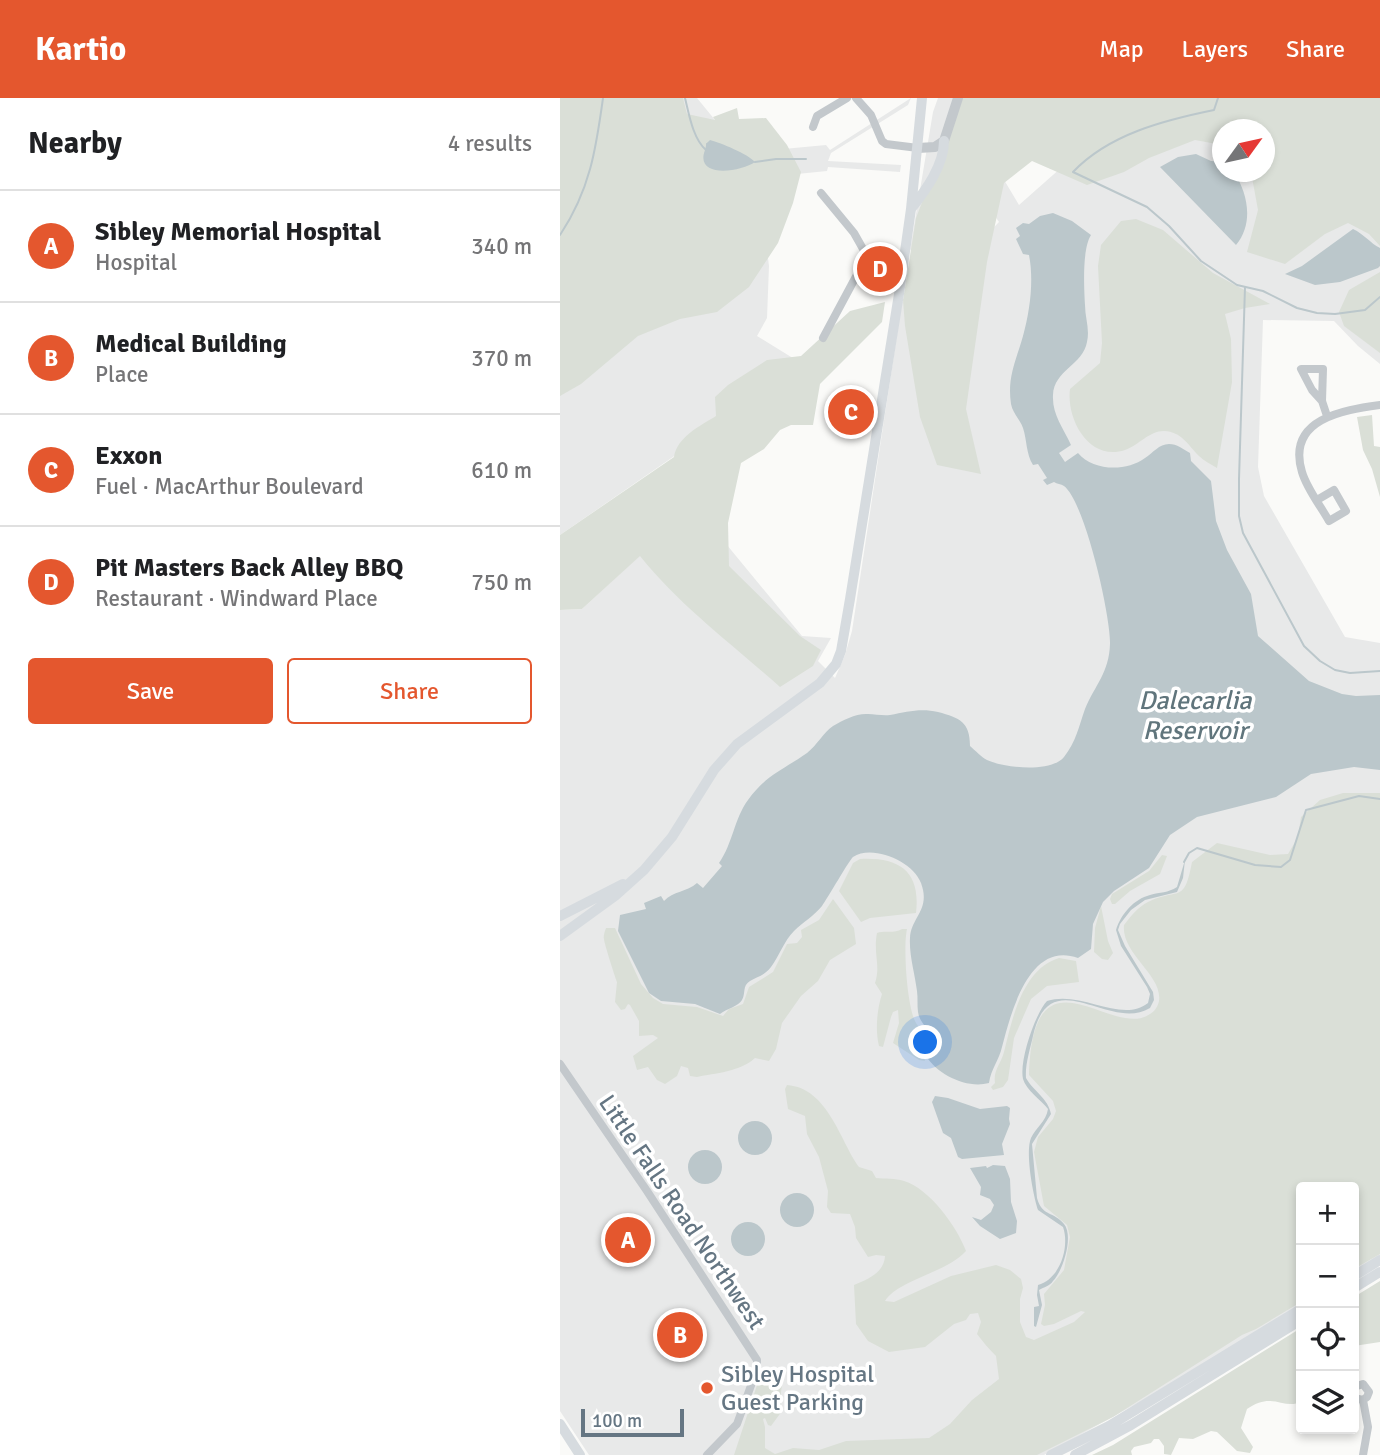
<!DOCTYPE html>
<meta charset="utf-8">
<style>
:root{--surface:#fff;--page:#f2f2f2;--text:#202124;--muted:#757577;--line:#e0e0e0;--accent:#e4572e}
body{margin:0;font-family:Signika,sans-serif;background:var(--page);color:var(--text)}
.controls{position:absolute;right:21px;bottom:21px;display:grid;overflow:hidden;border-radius:7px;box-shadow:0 4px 10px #0003}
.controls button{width:63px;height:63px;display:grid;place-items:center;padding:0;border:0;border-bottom:2px solid var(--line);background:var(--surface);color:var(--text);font:35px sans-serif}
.compass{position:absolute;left:652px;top:21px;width:63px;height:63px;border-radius:50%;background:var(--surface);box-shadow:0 4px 10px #0003;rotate:57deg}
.scale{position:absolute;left:21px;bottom:18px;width:103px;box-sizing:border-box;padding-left:7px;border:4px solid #657683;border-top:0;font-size:19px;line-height:24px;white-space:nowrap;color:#657683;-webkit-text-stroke:5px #fff;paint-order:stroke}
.you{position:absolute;left:366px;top:945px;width:24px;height:24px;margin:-18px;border:5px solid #fff;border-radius:50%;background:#1a73e8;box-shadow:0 0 0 10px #1a73e833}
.badge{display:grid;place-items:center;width:46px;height:46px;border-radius:50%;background:var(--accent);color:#fff;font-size:23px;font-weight:700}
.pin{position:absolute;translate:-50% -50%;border:4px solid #fff;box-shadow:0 2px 7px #0006}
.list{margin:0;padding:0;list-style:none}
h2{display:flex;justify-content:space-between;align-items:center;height:91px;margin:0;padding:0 28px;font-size:30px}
h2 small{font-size:23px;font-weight:400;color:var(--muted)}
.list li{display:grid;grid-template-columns:46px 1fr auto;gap:21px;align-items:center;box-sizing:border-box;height:112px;padding:0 28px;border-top:2px solid var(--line)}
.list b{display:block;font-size:26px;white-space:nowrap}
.list p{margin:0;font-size:23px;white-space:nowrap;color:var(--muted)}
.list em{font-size:23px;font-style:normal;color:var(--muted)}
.actions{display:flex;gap:14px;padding:21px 28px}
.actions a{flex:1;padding:16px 0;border:2px solid var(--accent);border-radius:7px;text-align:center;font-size:24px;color:var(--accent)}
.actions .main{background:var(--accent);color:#fff}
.icon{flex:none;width:38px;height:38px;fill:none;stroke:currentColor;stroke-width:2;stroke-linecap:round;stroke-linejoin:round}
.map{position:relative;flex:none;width:820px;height:1357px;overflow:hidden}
header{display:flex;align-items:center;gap:42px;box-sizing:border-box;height:98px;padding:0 35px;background:var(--accent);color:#fff}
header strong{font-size:33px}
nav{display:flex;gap:38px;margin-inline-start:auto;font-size:24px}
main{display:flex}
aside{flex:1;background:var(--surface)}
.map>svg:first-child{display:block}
.built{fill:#e8e9e9}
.green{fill:#dadfd7}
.water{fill:#bbc7cb}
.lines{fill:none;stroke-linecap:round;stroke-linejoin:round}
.stream{stroke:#bbc7cb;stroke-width:2}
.minor{stroke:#c3c8cc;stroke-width:8}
.tertiary{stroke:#c3c8cc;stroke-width:10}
.secondary{stroke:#d6dbdf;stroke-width:10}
.poi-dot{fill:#e4572e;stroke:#fff;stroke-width:2.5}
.labels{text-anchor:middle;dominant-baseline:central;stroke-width:7;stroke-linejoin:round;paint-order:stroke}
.street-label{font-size:24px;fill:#657683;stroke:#fff}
.poi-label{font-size:24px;fill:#657683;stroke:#fff;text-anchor:start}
.water-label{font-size:26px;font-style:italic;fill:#60757c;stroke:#fff}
</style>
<header>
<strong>Kartio</strong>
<nav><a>Map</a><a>Layers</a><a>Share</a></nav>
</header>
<main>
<aside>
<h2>Nearby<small>4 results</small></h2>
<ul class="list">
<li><span class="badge">A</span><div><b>Sibley Memorial Hospital</b><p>Hospital</p></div><em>340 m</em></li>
<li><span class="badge">B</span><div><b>Medical Building</b><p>Place</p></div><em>370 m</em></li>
<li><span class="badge">C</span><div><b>Exxon</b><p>Fuel · MacArthur Boulevard</p></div><em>610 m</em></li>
<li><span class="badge">D</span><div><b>Pit Masters Back Alley BBQ</b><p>Restaurant · Windward Place</p></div><em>750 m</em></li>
</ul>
<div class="actions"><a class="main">Save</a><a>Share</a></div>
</aside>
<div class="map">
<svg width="820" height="1357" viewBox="0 0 820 1357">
<rect width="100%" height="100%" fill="#fafaf8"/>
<path class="built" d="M 42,0 L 137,0 L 182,55 L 266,47 L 270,52 L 351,0 L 348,7 L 271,55 L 268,63 L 341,67 L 340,74 L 268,69 L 267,73 L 198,80 L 209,168 L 207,220 L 197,238 L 236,262 L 181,312 L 0,437 L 0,138 Z
M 378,0 L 395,0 L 459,107 L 511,61 L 662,32 L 662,74 L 704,74 L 820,135 L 820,266 L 798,248 L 774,223 L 703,222 L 698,369 L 704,398 L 785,539 L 820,545 L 820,1163 L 794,1179 L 794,1089 L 741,1089 L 741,1211 L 684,1246 L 484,1357 L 29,1357 L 0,1313 L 0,512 L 22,511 L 134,407 L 242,538 L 271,540 L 258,563 L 275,580 L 285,557 L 292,533 L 342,204 L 375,190 L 439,124 L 428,108 L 350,152 L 373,14 Z"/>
<path class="green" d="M 0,0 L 123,0 L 127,16 L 155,22 L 153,19 L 177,10 L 179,21 L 206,20 L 227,47 L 241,74 L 233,105 L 218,145 L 189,189 L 157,214 L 120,221 L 78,238 L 21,286 L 0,298 Z
M 402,0 L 820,0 L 820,148 L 809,136 L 788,125 L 765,136 L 725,166 L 687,154 L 698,112 L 691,74 L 704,74 L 704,32 L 662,32 L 662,47 L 635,42 L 589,60 L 564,74 L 527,87 L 472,63 L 444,85 L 427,164 L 406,311 L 421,376 L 377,367 L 360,319 L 345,228 L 343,202 L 356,120 Z
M 576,121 L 603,132 L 653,175 L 710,206 L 685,210 L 665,216 L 671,241 L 672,284 L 657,370 C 651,366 644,363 639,358 C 627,346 622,334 604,333 C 589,333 579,347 565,352 C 529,364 506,321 510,291 L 540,265 L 542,245 L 538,168 L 541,147 L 561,123 Z
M 820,174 L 820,255 L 784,228 L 779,214 L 789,192 Z
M 325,204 L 322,224 L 260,286 L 253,327 L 231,327 L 220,332 L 204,351 L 181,365 L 168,425 L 169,468 L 240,538 L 261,552 L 253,568 L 220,589 C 172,546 120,508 80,458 L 22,511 L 0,512 L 0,437 L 114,359 C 117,339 140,328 156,318 L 155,299 L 168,287 L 207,262 L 241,258 L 290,213 Z
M 812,317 L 814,348 L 820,349 L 820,399 L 812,371 L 803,352 L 797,319 Z
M 783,695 L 820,695 L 820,1156 L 794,1171 L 794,1089 L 741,1089 L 741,1204 L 696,1231 L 682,1237 L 553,1319 L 477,1357 L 174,1357 L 201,1275 L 206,1269 L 218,1271 L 223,1278 L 220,1303 L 222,1313 L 211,1328 L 208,1327 L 205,1320 L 203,1321 L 205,1329 L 205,1350 L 215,1356 L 233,1350 L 259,1352 L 286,1343 L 369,1340 L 390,1326 L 412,1302 L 439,1281 L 436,1258 C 429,1251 423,1244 417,1236 L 421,1224 L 418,1215 L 410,1216 L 406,1222 L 394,1226 L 365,1249 L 329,1254 L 308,1243 L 296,1226 L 294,1187 C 308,1181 324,1175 325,1158 L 316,1157 L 308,1159 L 296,1140 L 295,1129 L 290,1116 L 271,1115 L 267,1109 L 268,1093 L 259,1059 L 247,1036 L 245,1018 L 228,1011 L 225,991 L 227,987 C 268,990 280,1043 299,1069 L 312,1073 L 316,1080 C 325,1081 335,1080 344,1083 C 370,1091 397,1129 406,1153 C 388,1174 338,1182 325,1203 L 334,1204 L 391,1178 L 436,1167 L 450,1172 L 461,1181 L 463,1190 L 460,1201 L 460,1224 L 466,1239 L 474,1242 L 514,1224 L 525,1214 L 521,1213 L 494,1226 L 484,1228 L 481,1226 L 485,1207 L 484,1196 L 504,1172 L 510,1139 L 507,1127 L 484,1108 L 474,1054 L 478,1039 L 493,1021 L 496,1013 L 493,1003 L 469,977 C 473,841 552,943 590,916 C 595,913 598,908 599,903 C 603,877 561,856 564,827 C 571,818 578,809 588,804 C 619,789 624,807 632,764 L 657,745 L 710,757 L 728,756 L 738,739 L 741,719 L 760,702 Z
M 602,757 L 607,758 L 600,776 L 570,793 L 555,806 L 552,806 L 550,801 L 552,796 L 589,773 Z
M 300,761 C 339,759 361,773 356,815 L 310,820 L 301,824 L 279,793 L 293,765 Z
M 273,801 L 294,830 L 296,846 L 270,862 L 258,883 L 241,898 L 222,925 L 216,951 L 209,963 L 195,960 C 180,974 155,975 137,979 L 130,978 L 128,970 L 121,968 L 117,978 L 105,986 L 97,982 L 88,969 L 77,972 L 73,958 L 98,940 L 93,937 L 79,938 L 79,923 L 70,907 L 68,906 L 65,911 L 61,912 L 55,904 L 57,884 C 56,882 44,845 44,841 C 43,838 45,833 46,830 L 55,830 L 81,886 L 93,900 L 103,906 L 137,909 L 163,918 L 169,911 L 183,906 L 189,889 L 213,874 L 227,846 L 237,845 L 242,839 L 241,832 L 259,822 Z
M 541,808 L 548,843 L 553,855 L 548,862 L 542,861 L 534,854 L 535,830 Z
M 342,831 L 347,831 C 343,849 347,907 355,923 C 358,930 365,933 369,940 L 362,952 L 365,963 L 359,962 L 333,945 L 339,925 L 338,912 L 333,914 L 331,919 L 323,949 L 319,948 C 315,932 317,911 322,896 L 315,885 C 321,867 313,856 317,835 C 325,832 334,836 342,831 Z
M 499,860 L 516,863 L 519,884 L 487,888 L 471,901 L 454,940 L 448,982 L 443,989 L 433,992 L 431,989 L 435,985 C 433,972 441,966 444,954 C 452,922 462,871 499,860 Z
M 820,1183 L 820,1244 L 794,1248 L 794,1199 Z
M 741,1230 L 741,1304 C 723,1312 712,1293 687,1311 L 681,1330 L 693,1349 L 690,1355 L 677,1353 L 657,1334 L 651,1333 L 633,1341 L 619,1340 L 611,1357 L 604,1356 L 604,1348 L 599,1341 L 594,1341 L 591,1345 L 574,1349 L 571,1353 L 572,1357 L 532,1357 L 553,1347 Z"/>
<path class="water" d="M 150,42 C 161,45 188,56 195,64 C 181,74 134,81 145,52 C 148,42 143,49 150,42 Z
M 636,56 L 651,63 L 662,64 L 662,74 L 674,74 C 688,96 694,125 676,147 L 600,69 L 618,59 Z
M 493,115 L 512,123 L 531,137 C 522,151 524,190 525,207 C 525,220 530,231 527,244 C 523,267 494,272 493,297 C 492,317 503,329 511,347 L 499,355 L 505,364 L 518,355 C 533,373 566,374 585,360 C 593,355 599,346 609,346 C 617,346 623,351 630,355 L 631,363 L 651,383 L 656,423 L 667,452 L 691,496 L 698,538 L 749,583 L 782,596 L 796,598 L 820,597 L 820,672 L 794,669 L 751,676 L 716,699 L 637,719 L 610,737 L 589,770 L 554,793 L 543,804 L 533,826 L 531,851 L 518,860 C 469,842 451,915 442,949 C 439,962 431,971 429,985 C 407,991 378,977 366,958 L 367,953 L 373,947 C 371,930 360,927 358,914 C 357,907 358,900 357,893 C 355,876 349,857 350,840 C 351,819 371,812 361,785 C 353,763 312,746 293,759 C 290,761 267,801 262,808 C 254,818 243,824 234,833 C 224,843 219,858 211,869 C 204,878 198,878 190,883 C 182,888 186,895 182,902 C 179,908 166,911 160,916 L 135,906 L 101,903 L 89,895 L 58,833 L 60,817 L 86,811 L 84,805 L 101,798 L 104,803 C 113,793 127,794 137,785 L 143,790 L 162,768 L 159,765 C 173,745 174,721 188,702 C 207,676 223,672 247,655 C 257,647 263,635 273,628 C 283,622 297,615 308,616 C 315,616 323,618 330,617 C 347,614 360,610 378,614 C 400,620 410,624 410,648 C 416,653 421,659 427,662 C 444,670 491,675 504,659 C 516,644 519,628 525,611 C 535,587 549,575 550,546 C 551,519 525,404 504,388 C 501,386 497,386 494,384 L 487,387 L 483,382 L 487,380 L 478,366 L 473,367 C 466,356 467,342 463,330 C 460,321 453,316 451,306 C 447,279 456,263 463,238 C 470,213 474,182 469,157 L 463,156 L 456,141 L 460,138 L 456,130 L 463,125 L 469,126 L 480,118 Z
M 793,131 C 804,136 810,145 820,150 L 820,168 L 818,170 L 780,184 L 755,187 L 725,176 L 742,168 Z
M 625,762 L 623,780 L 617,794 L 585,802 L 571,812 L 560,826 L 558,832 L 565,848 L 593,894 L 594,902 L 590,910 C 549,935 490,862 473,938 C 470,952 465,966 466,980 C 474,994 488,1000 491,1016 L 472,1046 L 477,1100 C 482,1119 494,1113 504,1126 C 514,1138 503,1173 493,1183 C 490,1188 484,1189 479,1192 L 482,1207 L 476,1229 L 474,1228 L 474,1209 L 479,1208 L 477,1197 L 478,1187 C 500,1181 510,1149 503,1129 L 478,1112 C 473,1097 465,1054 471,1040 C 476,1029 486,1024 488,1011 C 481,1002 466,992 463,981 C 459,963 475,916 487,903 C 522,892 561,926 588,905 L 590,896 L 587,889 L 561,848 L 556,832 C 561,816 574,801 590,797 C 600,794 608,795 617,789 Z
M 375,998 L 388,1000 L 420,1011 L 447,1008 L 450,1010 L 449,1021 L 450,1026 L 442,1046 L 444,1057 L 402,1061 L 398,1059 L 391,1040 L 383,1035 L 372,1004 Z
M178 1040a17 17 0 1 1 34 0a17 17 0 1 1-34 0Z
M128 1069a17 17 0 1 1 34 0a17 17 0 1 1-34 0Z
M 433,1067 L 445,1068 L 450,1081 L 451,1104 L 457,1123 L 456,1135 L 440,1141 L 420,1128 L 412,1119 L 421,1122 L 431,1114 L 434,1107 L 430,1101 L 420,1097 L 421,1089 L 410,1070 L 426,1068 L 427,1070 Z
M220 1112a17 17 0 1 1 34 0a17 17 0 1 1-34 0Z
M171 1141a17 17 0 1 1 34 0a17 17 0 1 1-34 0Z"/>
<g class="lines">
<path class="stream" d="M 125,0 C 129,16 133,41 146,52
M 658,0 L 654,12 C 605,22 549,36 513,74 L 587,109 L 609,128 L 641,163 L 677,187 L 703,193 L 737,210 L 757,215 L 775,216 L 805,212 L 820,199
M 195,64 L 216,61 L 246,61
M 0,137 C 30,92 36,51 43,0
M 685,189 L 679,381 L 679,418 L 683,435 L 744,548 L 760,563 L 775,572 L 790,575 L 820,573
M 624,764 L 629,755 L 637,750 L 695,767 L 721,769 L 730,762 L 746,712 L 799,698 L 820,701"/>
<path class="minor" d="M 296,0 L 311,17 L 322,43 L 326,46 L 358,50
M 253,29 L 257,18 L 287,0
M 261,95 L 294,135 L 307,158
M 307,158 L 342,162
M 263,240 L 307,158
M 762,303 L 752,292 L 741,271 L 763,271 L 762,303 L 767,318
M 757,402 L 774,392 L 786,413 L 769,423 C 760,407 747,391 742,374 C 726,321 783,312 820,307
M 0,966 L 87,1093 L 197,1262 L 197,1271 L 177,1326 L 147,1357
M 794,1289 L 803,1286 L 809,1294 L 807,1299 L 803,1302 L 794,1300
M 803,1302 L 808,1329 L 803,1357"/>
<path class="tertiary" d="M 358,50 L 375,49 L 384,43 L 398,0"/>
<path class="secondary" d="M 351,111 C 366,92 384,67 384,43
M 0,818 L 63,786
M 0,838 L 55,798 L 84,772 L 112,739 L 154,672 L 177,646 L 260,585 L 276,566 L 281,553 L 290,501 L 339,196 L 351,111 L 362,0
M 794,1178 L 820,1162
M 794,1190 L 820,1174
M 0,1326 L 20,1357
M 491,1357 L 549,1328 L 741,1211
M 515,1357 L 571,1327 L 741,1222"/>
</g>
<circle class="poi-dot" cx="147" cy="1290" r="7"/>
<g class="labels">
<g class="street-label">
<text transform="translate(122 1114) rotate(56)">Little Falls Road Northwest</text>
</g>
<g class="poi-label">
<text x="161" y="1276">Sibley Hospital<tspan x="161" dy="28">Guest Parking</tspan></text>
</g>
<g class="water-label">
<text x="635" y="603">Dalecarlia<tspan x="635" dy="30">Reservoir</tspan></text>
</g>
</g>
</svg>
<div class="controls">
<button>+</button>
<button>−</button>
<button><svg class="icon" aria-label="locate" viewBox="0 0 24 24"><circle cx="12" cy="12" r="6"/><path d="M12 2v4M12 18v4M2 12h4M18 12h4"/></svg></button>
<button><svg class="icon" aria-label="layers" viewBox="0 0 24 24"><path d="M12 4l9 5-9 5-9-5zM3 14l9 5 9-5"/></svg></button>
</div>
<svg class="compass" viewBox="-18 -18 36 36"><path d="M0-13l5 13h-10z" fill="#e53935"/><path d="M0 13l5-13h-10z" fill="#757577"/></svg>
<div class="scale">100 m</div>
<div class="you"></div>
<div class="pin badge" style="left:68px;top:1142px">A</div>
<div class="pin badge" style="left:120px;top:1237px">B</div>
<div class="pin badge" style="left:291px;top:314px">C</div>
<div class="pin badge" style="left:320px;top:171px">D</div>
</div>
</main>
